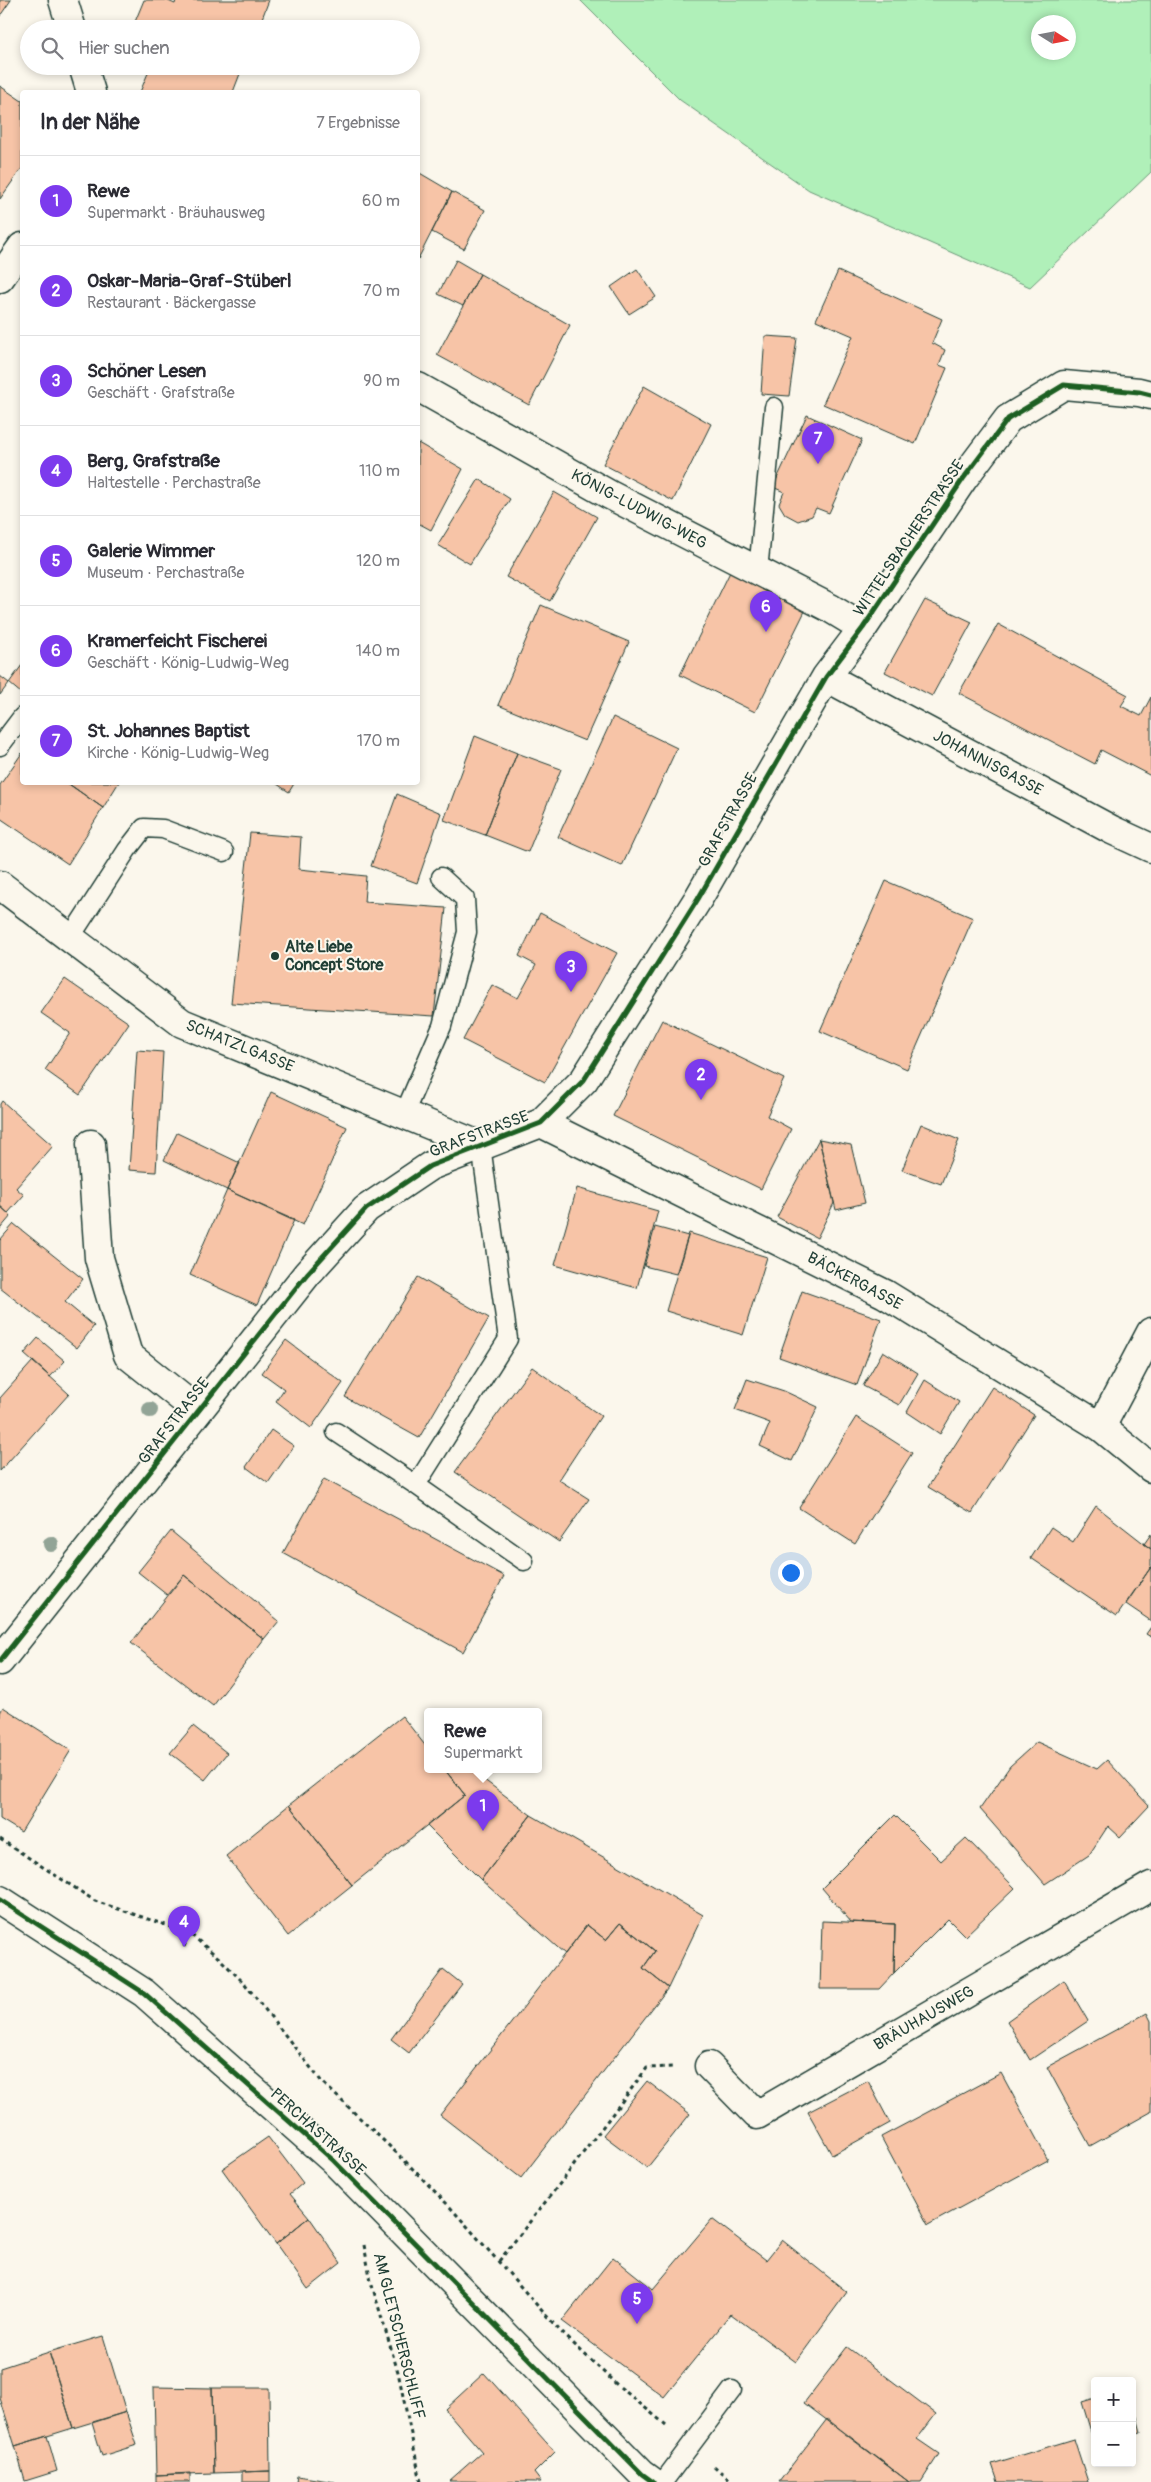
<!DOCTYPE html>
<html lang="de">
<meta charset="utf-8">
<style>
:root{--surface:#fff;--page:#f2f2f3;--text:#2b2b33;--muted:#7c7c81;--line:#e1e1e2;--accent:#7c3aed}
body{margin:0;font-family:Pangolin,sans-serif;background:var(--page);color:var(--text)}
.controls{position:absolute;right:15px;bottom:15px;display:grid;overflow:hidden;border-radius:5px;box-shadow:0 2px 8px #0003}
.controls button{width:45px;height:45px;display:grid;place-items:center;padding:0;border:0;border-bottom:1px solid var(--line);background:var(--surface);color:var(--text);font:25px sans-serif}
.compass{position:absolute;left:1031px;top:15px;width:45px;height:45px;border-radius:50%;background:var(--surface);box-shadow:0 2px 8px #0003;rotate:101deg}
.you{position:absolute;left:790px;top:1572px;width:18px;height:18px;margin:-12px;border:4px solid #fff;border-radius:50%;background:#1a73e8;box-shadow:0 0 0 8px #1a73e833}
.badge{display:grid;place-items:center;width:32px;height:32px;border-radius:50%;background:var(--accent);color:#fff;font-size:16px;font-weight:700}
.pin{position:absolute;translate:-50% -41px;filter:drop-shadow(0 1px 2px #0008)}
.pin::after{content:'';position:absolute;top:26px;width:18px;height:15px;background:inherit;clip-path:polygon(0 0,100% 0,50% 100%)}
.popup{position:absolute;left:424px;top:1708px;width:118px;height:65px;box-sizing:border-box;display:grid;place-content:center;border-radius:5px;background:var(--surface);filter:drop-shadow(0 1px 4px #0005);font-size:16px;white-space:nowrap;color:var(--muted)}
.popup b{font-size:19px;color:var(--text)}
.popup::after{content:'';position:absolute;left:50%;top:100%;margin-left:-10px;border:10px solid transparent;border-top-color:var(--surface)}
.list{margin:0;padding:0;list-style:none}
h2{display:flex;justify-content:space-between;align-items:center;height:65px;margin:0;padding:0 20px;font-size:21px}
h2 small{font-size:16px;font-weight:400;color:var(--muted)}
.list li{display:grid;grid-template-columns:32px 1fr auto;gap:15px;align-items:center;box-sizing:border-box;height:90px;padding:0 20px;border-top:1px solid var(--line)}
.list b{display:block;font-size:19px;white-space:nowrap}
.list p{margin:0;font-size:16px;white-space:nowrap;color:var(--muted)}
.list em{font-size:16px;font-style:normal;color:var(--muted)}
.icon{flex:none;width:28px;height:28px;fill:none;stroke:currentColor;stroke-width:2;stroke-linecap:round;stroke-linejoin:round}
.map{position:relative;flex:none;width:1151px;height:2482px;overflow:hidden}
.search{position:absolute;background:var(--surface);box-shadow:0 2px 8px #0003;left:20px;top:20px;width:400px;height:55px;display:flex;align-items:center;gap:12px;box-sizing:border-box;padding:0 18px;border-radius:28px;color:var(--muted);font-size:19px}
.panel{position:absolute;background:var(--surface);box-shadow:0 2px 8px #0003;left:20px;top:90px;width:400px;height:695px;border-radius:5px}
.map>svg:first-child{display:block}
.green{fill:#b0f0b9;stroke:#689676;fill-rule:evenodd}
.building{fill:#f7c4a7;stroke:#1f3d34}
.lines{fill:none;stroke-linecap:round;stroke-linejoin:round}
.service-casing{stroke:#1f3d34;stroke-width:21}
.minor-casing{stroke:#1f3d34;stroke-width:31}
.secondary-casing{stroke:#1f3d34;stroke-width:31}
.path{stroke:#1f3d34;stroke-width:3;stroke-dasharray:4 4;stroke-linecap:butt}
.service{stroke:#fbf7ec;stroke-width:18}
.minor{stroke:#fbf7ec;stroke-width:28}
.secondary{stroke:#fbf7ec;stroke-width:28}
.cycleway-casing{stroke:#fbf7ec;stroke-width:8}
.cycleway{stroke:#1b5e20;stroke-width:5}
.tree{fill:#92a496}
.poi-dot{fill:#1f3d34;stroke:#fbf7ec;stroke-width:2}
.labels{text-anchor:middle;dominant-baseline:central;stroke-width:4;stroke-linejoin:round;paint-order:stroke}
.street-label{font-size:16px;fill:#1f3d34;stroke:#fbf7ec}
.poi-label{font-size:16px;font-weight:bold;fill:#1f3d34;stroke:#fbf7ec;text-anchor:start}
</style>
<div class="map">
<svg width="1151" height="2482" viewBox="0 0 1151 2482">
<rect width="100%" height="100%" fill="#fbf7ec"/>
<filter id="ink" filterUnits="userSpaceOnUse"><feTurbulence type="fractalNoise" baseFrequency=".02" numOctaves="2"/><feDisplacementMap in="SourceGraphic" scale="10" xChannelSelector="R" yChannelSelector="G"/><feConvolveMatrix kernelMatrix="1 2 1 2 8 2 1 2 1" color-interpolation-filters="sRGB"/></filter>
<g filter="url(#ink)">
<path class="green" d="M 580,0 L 1151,0 L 1151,172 L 1030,287 L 809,190 L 680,100 ZM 1038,22 L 1068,22 L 1068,52 L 1038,52 Z"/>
<path class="building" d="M 0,0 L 11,0 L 0,16 Z
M 144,0 L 166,0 L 175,4 L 176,0 L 269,0 L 258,29 L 132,29 Z
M 151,66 L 243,66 L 233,92 L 140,92 Z
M 0,86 L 22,101 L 22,168 L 0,199 Z
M 418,172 L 452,192 L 418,259 Z
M 452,192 L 485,210 L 464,249 L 432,232 Z
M 456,260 L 480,274 L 463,306 L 438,294 Z
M 637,269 L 656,297 L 629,314 L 611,287 Z
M 838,271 L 942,319 L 932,343 L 945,350 L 939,365 L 947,368 L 915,444 L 823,404 L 853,336 L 816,320 Z
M 480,274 L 570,325 L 529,405 L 437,355 Z
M 765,336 L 797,338 L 789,396 L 761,394 Z
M 644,386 L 711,424 L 673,501 L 603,464 Z
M 807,415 L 862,440 L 829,513 L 816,508 L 812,516 L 798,521 L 785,514 L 779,504 L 784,492 L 773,487 Z
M 418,443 L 463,469 L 431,530 L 418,523 Z
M 479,479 L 510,499 L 470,564 L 438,545 Z
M 554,492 L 597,517 L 550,601 L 506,577 Z
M 730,572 L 805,611 L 755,712 L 680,675 Z
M 925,600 L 972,622 L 932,696 L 885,672 Z
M 541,605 L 629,642 L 585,741 L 498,705 Z
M 998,624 L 1128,695 L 1121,706 L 1141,716 L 1151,697 L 1151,776 L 1101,750 L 1095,764 L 959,693 Z
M 22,665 L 22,694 L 9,683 Z
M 0,676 L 9,683 L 0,695 Z
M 613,717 L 677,748 L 622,866 L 558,837 Z
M 475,736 L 517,753 L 485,835 L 444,820 Z
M 22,753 L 22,782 L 66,782 L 103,808 L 68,864 L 0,818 L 0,785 Z
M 517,753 L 561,769 L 528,852 L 485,835 Z
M 66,782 L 119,782 L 103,808 Z
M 274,782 L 295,782 L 289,792 Z
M 397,794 L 441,813 L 417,883 L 371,866 Z
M 250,833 L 301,837 L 299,869 L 366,876 L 364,902 L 446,908 L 434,1016 L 231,1003 Z
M 886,881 L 973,918 L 907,1069 L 820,1031 Z
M 540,913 L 617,953 L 545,1082 L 463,1040 L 492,985 L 518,998 L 536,965 L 519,956 Z
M 65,979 L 129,1023 L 80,1095 L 45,1070 L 70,1033 L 41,1013 Z
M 662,1020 L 784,1079 L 767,1116 L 791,1129 L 761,1189 L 613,1116 Z
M 137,1050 L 163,1052 L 156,1172 L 129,1170 Z
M 271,1092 L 347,1127 L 303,1225 L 227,1190 Z
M 2,1101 L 53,1146 L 16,1188 L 24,1195 L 8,1213 L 0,1206 L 0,1104 Z
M 921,1124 L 959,1140 L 941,1184 L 902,1170 Z
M 177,1133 L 240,1163 L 227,1190 L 164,1160 Z
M 819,1139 L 834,1203 L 817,1238 L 777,1217 Z
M 819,1139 L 851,1145 L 865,1203 L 836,1210 Z
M 577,1188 L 658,1211 L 637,1288 L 555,1265 Z
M 227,1190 L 294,1220 L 257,1305 L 190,1275 Z
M 0,1206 L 11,1216 L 0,1229 Z
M 14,1224 L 83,1279 L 65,1302 L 94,1326 L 77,1348 L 0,1288 L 0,1240 Z
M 655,1227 L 688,1236 L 676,1274 L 644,1266 Z
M 689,1233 L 767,1257 L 743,1335 L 666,1311 Z
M 418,1277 L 489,1318 L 419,1438 L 345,1397 Z
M 802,1291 L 881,1319 L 857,1385 L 779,1357 Z
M 38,1338 L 65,1361 L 50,1377 L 24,1354 Z
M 286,1340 L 343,1383 L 311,1428 L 276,1401 L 284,1389 L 262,1373 Z
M 883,1351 L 918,1373 L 899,1405 L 863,1386 Z
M 33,1361 L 69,1394 L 0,1471 L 0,1398 Z
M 532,1367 L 601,1416 L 559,1480 L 589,1499 L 559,1542 L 455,1472 Z
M 747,1379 L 784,1391 L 818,1407 L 792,1461 L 760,1446 L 770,1423 L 735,1410 Z
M 925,1380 L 959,1402 L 940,1434 L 907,1412 Z
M 992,1387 L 1034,1415 L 972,1513 L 928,1487 Z
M 856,1417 L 912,1453 L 855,1544 L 799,1508 Z
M 271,1430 L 294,1446 L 268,1483 L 246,1467 Z
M 324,1479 L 504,1576 L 463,1652 L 283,1553 Z
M 1096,1506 L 1151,1549 L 1151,1567 L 1117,1616 L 1031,1558 L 1051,1527 L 1073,1542 Z
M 171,1531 L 279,1621 L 264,1639 L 184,1575 L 167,1595 L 138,1572 Z
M 1151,1534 L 1151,1549 L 1144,1544 Z
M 1151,1567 L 1151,1621 L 1126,1604 Z
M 184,1575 L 264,1639 L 213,1706 L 131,1643 Z
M 1151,1627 L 1151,1637 L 1146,1634 Z
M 3,1707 L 71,1750 L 21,1832 L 0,1819 L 0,1713 Z
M 402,1716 L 428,1749 L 428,1770 L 445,1770 L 465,1795 L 352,1885 L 289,1805 Z
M 193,1726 L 227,1753 L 205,1780 L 170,1753 Z
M 1037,1742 L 1097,1769 L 1107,1760 L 1149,1806 L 1120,1837 L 1108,1826 L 1089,1855 L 1045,1884 L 980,1809 L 1010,1766 Z
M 445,1770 L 471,1770 L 531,1815 L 481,1880 L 427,1826 L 465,1795 Z
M 289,1805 L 352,1885 L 288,1936 L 226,1856 Z
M 531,1815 L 703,1915 L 668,1988 L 643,1968 L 655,1951 L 620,1923 L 606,1940 L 587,1925 L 565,1954 L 481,1880 Z
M 895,1815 L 941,1861 L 966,1838 L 1015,1888 L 965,1936 L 948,1919 L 894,1973 L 895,1924 L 851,1922 L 822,1888 Z
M 822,1921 L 895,1924 L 894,1973 L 879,1989 L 820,1989 Z
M 620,1923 L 655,1951 L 643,1968 L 668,1988 L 521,2178 L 440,2115 L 587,1925 L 606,1940 Z
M 443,1969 L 462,1984 L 409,2053 L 391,2039 Z
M 1064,1980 L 1088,2021 L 1030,2060 L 1007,2021 Z
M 1147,2013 L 1151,2021 L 1151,2112 L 1090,2146 L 1047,2067 Z
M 1001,2073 L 1048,2160 L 928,2225 L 881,2137 Z
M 647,2081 L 690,2114 L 647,2168 L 603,2135 Z
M 868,2081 L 890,2123 L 832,2155 L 808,2112 Z
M 268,2137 L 303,2183 L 290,2194 L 309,2217 L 276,2244 L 222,2169 Z
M 309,2217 L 341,2263 L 308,2289 L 276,2244 Z
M 712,2219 L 766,2260 L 782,2240 L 847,2292 L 796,2362 L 731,2314 L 664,2397 L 562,2321 L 613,2257 L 653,2289 Z
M 103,2336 L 126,2412 L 73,2428 L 49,2352 Z
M 847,2347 L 936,2414 L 917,2439 L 939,2454 L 921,2482 L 909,2482 L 804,2403 Z
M 49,2352 L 73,2428 L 15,2446 L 0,2398 L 0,2368 Z
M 484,2373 L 555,2452 L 534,2473 L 541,2482 L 449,2481 L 482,2452 L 445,2409 Z
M 154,2387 L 212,2388 L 214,2473 L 156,2475 Z
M 212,2388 L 269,2388 L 270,2471 L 214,2473 Z
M 1095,2398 L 1095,2445 L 1082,2402 Z
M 1132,2398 L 1141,2432 L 1132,2434 Z
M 126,2412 L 137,2445 L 102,2456 L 92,2423 Z
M 827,2419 L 909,2482 L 779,2482 Z
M 47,2436 L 57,2471 L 25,2481 L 15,2446 Z
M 1074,2439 L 1088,2482 L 998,2482 L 992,2464 Z
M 270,2471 L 270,2482 L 242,2482 L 242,2472 Z
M 190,2473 L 190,2482 L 156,2482 L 156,2475 Z
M 297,2476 L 335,2482 L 296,2482 Z"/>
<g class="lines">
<g class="service-casing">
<path id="service" d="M 758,571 L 774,407
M 0,746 L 22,717
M 70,938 L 127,850 L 144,828 L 163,829 L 224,852
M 404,1114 L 442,1026 L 467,932 L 465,899 L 441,877
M 481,1146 L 508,1339 L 416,1485 L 524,1561
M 336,1432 L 416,1485
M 663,2482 L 732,2390"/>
</g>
<g class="minor-casing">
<path id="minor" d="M 63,0 L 72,29
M 83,66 L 91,92
M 0,278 L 22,247
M 418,387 L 610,495 L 830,608 L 863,628
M 826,677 L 1112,830 L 1151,848
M 0,885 L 182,1023 L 481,1146
M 541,1123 L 885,1294 L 1101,1427 L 1151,1468
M 91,1144 L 99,1258 L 128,1355 L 198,1411
M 1101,1427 L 1151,1332
M 0,1661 L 307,1274 L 366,1209 L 430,1166 L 541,1123 L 584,1080 L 698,899 L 826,677 L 863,628 L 963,479 L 1008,419 L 1064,385 L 1139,392 L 1151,395
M 709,2066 L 757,2115 L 1151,1886"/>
</g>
<g class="secondary-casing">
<path id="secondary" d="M 0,1900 L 144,1993 L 334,2161 L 642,2474 L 653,2482"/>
</g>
<path class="path" d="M 0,1839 L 95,1901 L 189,1933 L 219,1958 L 245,1984 L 322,2082 L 405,2161 L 450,2207 L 560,2331 L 615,2383 L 666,2425
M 184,1947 L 189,1933
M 364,2245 L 371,2282 L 398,2372 L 421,2482
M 499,2261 L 565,2177 L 647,2068 L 673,2067
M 714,2466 L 732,2482"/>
<use href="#service" class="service"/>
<use href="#minor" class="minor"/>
<use href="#secondary" class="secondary"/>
<g class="cycleway-casing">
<path id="cycleway" d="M 0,1661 L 307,1274 L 366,1209 L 430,1166 L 541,1123 L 584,1080 L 698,899 L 826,677 L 863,628 L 963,479 L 1008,419 L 1064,385 L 1139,392 L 1151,395
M 0,1900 L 144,1993 L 334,2161 L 642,2474 L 653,2482"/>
</g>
<use href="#cycleway" class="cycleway"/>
</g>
<g class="tree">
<circle cx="150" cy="1410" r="8"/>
<circle cx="51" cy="1544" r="8"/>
</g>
</g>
<circle class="poi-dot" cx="275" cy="956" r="5"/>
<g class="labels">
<g class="street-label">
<text transform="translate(639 509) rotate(28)">KÖNIG-LUDWIG-WEG</text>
<text transform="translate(909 538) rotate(-56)">WITTELSBACHERSTRASSE</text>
<text transform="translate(988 763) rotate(28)">JOHANNISGASSE</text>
<text transform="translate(728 820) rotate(-61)">GRAFSTRASSE</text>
<text transform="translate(240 1046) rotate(22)">SCHATZLGASSE</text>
<text transform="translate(479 1134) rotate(-21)">GRAFSTRASSE</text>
<text transform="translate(855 1281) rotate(28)">BÄCKERGASSE</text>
<text transform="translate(174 1421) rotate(-52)">GRAFSTRASSE</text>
<text transform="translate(924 2018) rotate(-30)">BRÄUHAUSWEG</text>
<text transform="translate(318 2132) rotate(42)">PERCHASTRASSE</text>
<text transform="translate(399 2336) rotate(76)">AM GLETSCHERSCHLIFF</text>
</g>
<g class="poi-label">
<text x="285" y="947">Alte Liebe<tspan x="285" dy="18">Concept Store</tspan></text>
</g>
</g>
</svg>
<div class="controls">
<button>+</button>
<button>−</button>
</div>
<svg class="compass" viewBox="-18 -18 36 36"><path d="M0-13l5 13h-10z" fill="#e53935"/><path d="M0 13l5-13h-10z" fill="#7c7c81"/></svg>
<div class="you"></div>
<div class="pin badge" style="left:483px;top:1831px">1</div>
<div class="popup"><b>Rewe</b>Supermarkt</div>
<div class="pin badge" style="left:701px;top:1100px">2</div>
<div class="pin badge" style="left:571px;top:992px">3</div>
<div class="pin badge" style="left:184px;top:1947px">4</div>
<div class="pin badge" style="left:637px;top:2324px">5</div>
<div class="pin badge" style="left:766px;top:632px">6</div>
<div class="pin badge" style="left:818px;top:464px">7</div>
<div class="search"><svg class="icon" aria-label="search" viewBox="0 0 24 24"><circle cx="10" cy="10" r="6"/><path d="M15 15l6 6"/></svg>Hier suchen</div>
<section class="panel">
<h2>In der Nähe<small>7 Ergebnisse</small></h2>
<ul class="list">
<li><span class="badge">1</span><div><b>Rewe</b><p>Supermarkt · Bräuhausweg</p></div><em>60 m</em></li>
<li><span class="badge">2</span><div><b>Oskar-Maria-Graf-Stüberl</b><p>Restaurant · Bäckergasse</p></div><em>70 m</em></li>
<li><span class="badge">3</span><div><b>Schöner Lesen</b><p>Geschäft · Grafstraße</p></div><em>90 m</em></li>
<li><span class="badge">4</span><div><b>Berg, Grafstraße</b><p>Haltestelle · Perchastraße</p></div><em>110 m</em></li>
<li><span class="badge">5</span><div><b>Galerie Wimmer</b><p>Museum · Perchastraße</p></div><em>120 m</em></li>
<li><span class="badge">6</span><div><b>Kramerfeicht Fischerei</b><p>Geschäft · König-Ludwig-Weg</p></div><em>140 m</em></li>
<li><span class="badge">7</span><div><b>St. Johannes Baptist</b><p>Kirche · König-Ludwig-Weg</p></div><em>170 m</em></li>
</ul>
</section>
</div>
